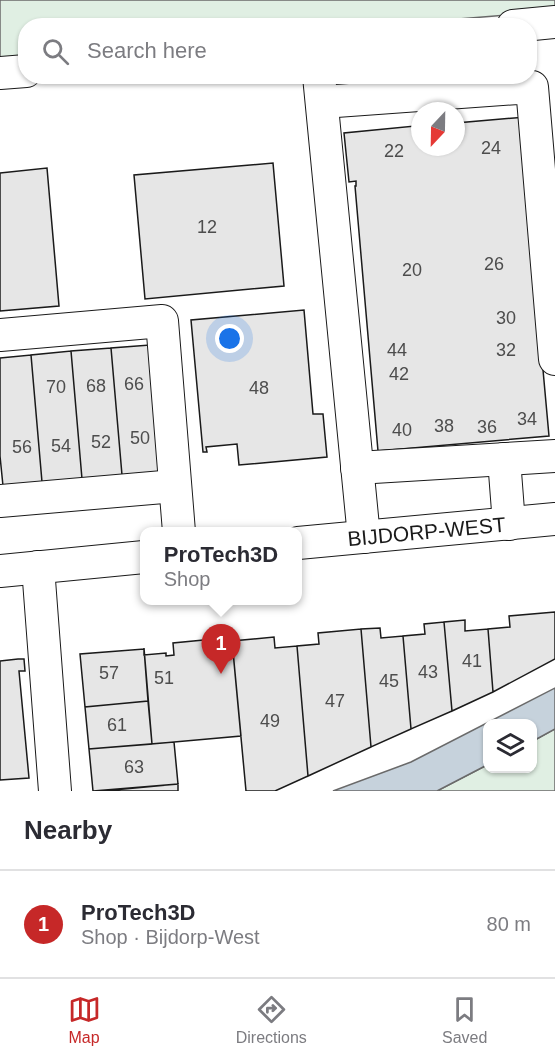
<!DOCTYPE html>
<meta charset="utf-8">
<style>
:root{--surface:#fff;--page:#f2f2f3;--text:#2b2b33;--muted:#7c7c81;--line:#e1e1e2;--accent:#c62828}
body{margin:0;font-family:Arial,sans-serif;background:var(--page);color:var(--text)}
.controls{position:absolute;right:18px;bottom:18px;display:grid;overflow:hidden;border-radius:12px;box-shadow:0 2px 4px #0004}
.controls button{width:54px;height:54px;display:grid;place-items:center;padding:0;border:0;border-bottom:2px solid var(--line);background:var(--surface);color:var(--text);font:30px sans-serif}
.compass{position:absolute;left:411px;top:102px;width:54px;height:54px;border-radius:50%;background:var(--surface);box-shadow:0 2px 4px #0004;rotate:202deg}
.you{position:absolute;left:230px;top:339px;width:21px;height:21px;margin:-15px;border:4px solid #fff;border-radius:50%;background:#1a73e8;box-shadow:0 0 0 9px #1a73e833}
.badge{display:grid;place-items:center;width:39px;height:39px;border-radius:50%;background:var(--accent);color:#fff;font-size:20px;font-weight:700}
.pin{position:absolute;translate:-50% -50px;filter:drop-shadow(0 2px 3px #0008)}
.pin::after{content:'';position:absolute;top:32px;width:21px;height:18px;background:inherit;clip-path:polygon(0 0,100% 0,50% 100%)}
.popup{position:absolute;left:140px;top:527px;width:162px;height:78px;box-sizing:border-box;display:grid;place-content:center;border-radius:12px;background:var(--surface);filter:drop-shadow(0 2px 4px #0005);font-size:20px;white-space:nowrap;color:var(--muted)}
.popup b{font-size:22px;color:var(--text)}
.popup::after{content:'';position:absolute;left:50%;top:100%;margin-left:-12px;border:12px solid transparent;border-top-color:var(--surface)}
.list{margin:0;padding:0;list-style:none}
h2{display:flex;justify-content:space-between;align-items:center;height:78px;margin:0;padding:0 24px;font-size:26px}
h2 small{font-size:20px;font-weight:400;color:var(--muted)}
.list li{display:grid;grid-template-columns:39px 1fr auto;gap:18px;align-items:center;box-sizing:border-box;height:108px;padding:0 24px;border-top:2px solid var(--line)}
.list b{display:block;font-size:22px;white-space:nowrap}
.list p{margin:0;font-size:20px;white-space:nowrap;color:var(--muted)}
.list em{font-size:20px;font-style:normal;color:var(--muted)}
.icon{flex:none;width:33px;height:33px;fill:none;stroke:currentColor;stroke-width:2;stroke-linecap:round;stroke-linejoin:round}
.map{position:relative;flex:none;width:555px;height:791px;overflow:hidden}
.search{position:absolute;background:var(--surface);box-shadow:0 2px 4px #0004;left:18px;right:18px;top:18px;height:66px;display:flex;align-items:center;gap:15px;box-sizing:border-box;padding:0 21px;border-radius:24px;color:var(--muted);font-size:22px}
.sheet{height:186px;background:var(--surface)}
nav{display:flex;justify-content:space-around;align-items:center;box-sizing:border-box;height:84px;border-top:2px solid var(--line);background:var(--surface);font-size:16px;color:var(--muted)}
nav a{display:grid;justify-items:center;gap:3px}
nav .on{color:var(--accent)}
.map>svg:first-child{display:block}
.green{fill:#e0efe3;stroke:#6a6a6a;stroke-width:1.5}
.water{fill:#c6d2dc;stroke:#6a6a6a;stroke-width:1.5}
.building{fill:#e6e6e6;stroke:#1a1a1a;stroke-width:1.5}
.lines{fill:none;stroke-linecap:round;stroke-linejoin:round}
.minor-casing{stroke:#1a1a1a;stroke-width:34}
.minor{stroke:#fff;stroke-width:32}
.labels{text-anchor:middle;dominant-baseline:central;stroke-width:4.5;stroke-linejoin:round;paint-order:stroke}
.number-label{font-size:18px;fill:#4d4d4d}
.street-label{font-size:21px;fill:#1a1a1a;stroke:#fff}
</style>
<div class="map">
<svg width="555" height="791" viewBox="0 0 555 791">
<rect width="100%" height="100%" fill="#fff"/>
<path class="green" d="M 0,0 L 555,0 L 555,11 L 385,25 L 26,26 L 25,57 L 0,60 Z
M 555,729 L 555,791 L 437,791 L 487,765 L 488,768 L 532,768 L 533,741 Z"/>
<path class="water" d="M 555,688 L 555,729 L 533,741 L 532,724 L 488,724 L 487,765 L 437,791 L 333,791 L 411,762 Z"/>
<path class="building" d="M 526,117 L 525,171 L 549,436 L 378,451 L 355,186 L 356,186 L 356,181 L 349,182 L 344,133 L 415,126 L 415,132 L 420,132 L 420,147 L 456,147 L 456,123 Z
M 273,163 L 284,286 L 145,299 L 134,175 Z
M 47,168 L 59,306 L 0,311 L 0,173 Z
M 304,310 L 313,414 L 323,414 L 327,457 L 239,465 L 237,444 L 206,447 L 207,452 L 203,452 L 191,320 Z
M 150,345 L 161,472 L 122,475 L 111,348 Z
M 111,348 L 122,475 L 82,479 L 71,351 Z
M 71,351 L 82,479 L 42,482 L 31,355 Z
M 31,355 L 42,482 L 3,486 L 0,456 L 0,358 Z
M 555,612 L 555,659 L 493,692 L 488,629 L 510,627 L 509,616 Z
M 465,620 L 465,631 L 488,629 L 493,692 L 452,711 L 444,622 Z
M 444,622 L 452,711 L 411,729 L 403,636 L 425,634 L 424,624 Z
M 380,628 L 381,638 L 403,636 L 411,729 L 371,747 L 361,629 Z
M 361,629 L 371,747 L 308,776 L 297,646 L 319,644 L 318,633 Z
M 274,637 L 275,648 L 297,646 L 308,776 L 275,791 L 246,791 L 232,641 Z
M 224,638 L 225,651 L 233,651 L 241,736 L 152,744 L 144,648 L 144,655 L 166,653 L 166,656 L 174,655 L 173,643 Z
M 144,649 L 148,701 L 85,707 L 80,654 Z
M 18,659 L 24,659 L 25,671 L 19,671 L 29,778 L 0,780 L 0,661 Z
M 148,701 L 152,744 L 89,749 L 85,707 Z
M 174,742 L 178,784 L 93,791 L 89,749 Z
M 178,784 L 178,791 L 103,791 Z"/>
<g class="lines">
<g class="minor-casing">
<g id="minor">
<path d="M 513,26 L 555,22"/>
<path d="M 0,73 L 26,71"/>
<path d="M 319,76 L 364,537"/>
<path d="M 322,102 L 532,87 L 555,359"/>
<path d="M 0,335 L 162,321 L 179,532"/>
<path d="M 504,459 L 509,524"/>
<path d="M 357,468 L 555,456"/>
<path d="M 0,501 L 175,486"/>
<path id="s1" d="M 298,543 L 555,519"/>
<path d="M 38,567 L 55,791"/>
<path d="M 0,571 L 144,557"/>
</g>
</g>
<use href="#minor" class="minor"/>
</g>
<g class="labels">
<g class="number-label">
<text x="491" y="148">24</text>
<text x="394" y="151">22</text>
<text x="207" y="227">12</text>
<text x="494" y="264">26</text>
<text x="412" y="270">20</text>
<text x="506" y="318">30</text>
<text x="397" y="350">44</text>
<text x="506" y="350">32</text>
<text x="399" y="374">42</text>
<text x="134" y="384">66</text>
<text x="96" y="386">68</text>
<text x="56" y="387">70</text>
<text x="259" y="388">48</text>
<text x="527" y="419">34</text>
<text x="444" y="426">38</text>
<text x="487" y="427">36</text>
<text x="402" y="430">40</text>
<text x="140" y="438">50</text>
<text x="101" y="442">52</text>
<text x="61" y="446">54</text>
<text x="22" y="447">56</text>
<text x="472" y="661">41</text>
<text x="428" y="672">43</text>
<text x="109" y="673">57</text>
<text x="164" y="678">51</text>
<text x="389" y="681">45</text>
<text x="335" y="701">47</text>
<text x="270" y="721">49</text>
<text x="117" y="725">61</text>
<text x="134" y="767">63</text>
</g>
<g class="street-label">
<text stroke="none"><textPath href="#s1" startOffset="129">BIJDORP-WEST</textPath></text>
</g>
</g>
</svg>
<div class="controls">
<button><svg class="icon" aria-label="layers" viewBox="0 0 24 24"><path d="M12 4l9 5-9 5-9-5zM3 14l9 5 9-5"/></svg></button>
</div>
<svg class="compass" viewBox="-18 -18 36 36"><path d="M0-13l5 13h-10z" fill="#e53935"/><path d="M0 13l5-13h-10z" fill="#7c7c81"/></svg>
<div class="you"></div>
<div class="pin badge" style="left:221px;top:674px">1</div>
<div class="popup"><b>ProTech3D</b>Shop</div>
<div class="search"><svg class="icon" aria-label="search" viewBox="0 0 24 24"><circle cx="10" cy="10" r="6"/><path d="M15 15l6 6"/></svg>Search here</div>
</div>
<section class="sheet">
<h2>Nearby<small></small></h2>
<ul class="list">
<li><span class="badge">1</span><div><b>ProTech3D</b><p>Shop · Bijdorp-West</p></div><em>80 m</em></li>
</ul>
</section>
<nav>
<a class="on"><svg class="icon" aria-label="map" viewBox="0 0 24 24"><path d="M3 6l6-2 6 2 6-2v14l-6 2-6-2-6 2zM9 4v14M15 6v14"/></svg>Map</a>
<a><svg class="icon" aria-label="directions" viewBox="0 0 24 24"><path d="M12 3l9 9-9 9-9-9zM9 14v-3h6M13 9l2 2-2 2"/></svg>Directions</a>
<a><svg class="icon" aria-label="saved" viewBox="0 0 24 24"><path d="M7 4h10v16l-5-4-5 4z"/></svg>Saved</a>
</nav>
